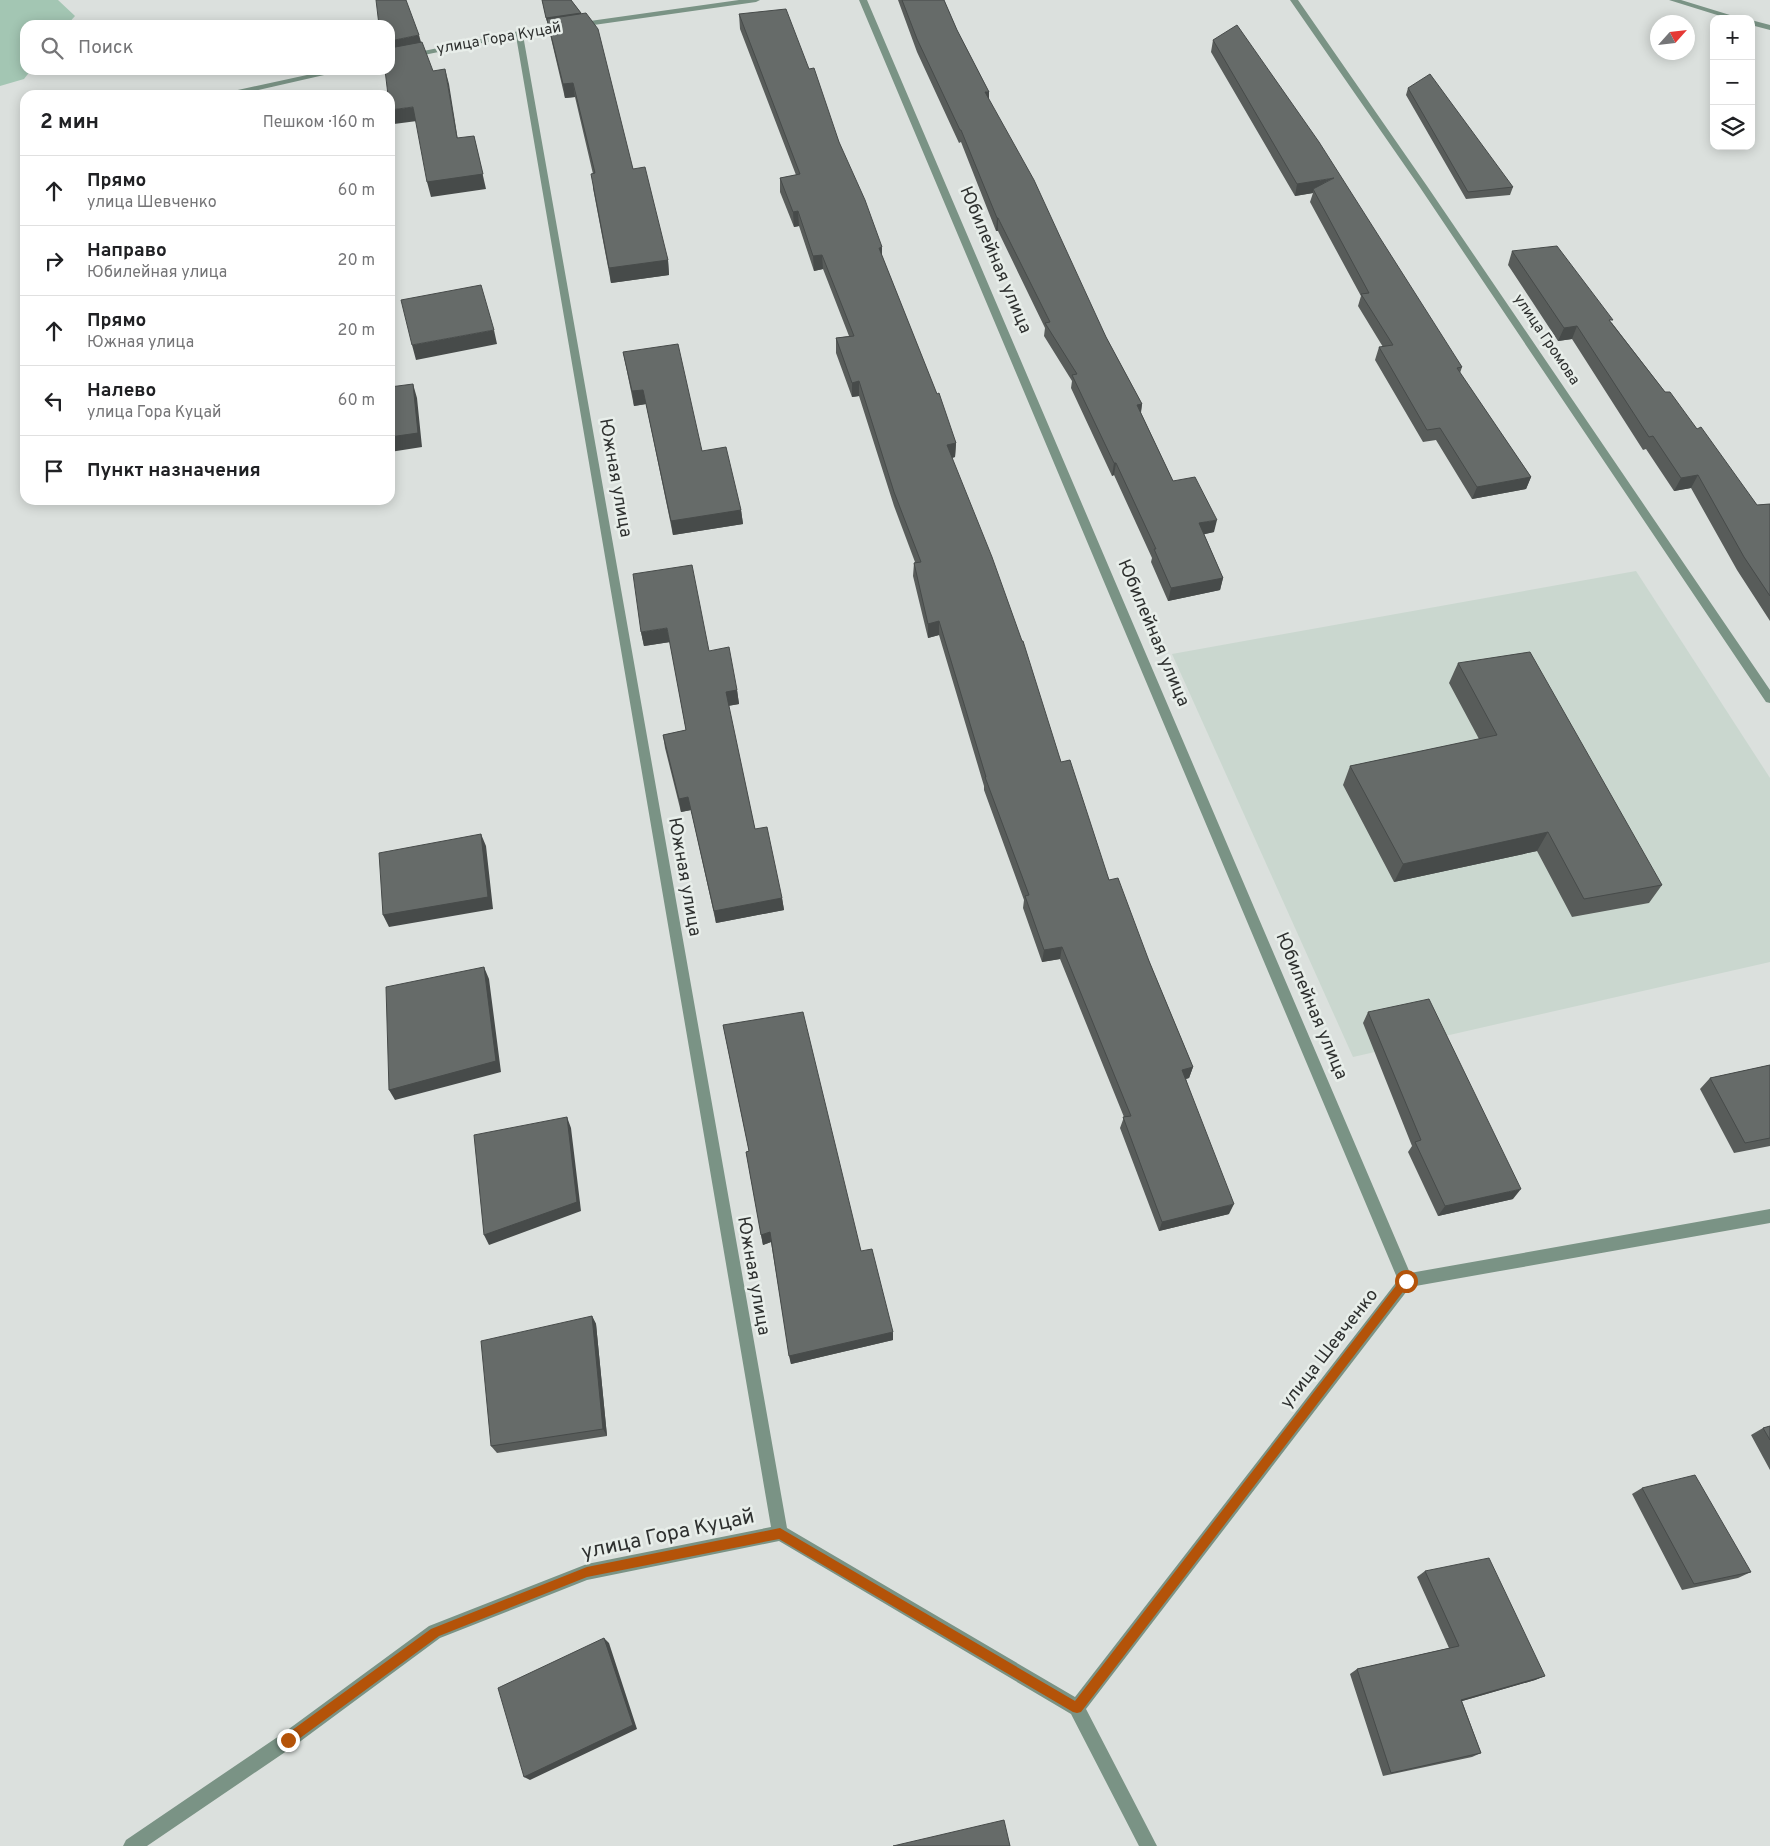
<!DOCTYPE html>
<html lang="ru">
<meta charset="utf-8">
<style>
:root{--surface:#fff;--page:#f2f2f2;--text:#202124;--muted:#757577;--line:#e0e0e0}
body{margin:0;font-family:Overpass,sans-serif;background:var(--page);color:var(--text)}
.controls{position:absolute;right:15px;top:15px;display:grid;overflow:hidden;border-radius:10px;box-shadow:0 2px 12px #0003}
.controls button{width:45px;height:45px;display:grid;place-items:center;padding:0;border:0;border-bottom:1px solid var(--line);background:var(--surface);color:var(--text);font:25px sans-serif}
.compass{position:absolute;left:1650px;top:15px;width:45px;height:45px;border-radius:50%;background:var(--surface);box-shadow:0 2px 12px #0003;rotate:63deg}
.stop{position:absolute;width:15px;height:15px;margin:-11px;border:4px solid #b45309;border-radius:50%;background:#fff}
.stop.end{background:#b45309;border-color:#fff;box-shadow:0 1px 5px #0008}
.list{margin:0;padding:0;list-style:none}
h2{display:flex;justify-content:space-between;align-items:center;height:65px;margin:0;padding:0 20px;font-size:21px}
h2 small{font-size:16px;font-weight:400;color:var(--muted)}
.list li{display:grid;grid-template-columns:32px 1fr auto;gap:15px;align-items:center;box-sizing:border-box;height:70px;padding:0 20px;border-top:1px solid var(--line)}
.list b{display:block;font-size:19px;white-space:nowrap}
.list p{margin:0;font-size:16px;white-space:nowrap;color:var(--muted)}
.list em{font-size:16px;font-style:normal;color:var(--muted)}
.icon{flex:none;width:28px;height:28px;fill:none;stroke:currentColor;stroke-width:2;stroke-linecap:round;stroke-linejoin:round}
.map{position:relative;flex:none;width:1770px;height:1846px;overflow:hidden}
.search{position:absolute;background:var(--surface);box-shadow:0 2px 12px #0003;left:20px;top:20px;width:375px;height:55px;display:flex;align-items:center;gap:12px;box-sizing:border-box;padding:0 18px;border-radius:15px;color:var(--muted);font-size:19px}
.panel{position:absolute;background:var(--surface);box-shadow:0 2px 12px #0003;left:20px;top:90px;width:375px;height:415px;border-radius:15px}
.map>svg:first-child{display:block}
.built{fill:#cad7cf}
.green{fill:#a3c6b3}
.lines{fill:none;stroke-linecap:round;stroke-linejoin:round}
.minor{fill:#7a9385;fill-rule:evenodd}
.wall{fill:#585c5a}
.shaded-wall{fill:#474b4a}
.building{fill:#666b69;stroke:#474b4a}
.route{fill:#b45309}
.labels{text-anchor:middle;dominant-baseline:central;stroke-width:5;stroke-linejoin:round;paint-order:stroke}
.far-street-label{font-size:15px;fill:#2e302f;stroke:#e8eeea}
.street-label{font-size:18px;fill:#2e302f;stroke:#e8eeea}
.near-street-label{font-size:21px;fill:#2e302f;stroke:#e8eeea}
</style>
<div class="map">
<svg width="1770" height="1846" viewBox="0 0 1770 1846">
<rect width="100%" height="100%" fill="#dbe0dd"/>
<path class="built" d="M 1636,571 L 1770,778 L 1770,962 L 1353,1057 L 1172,654 Z"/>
<path class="green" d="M 0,0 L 58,0 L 75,16 L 67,25 L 25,25 L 25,70 L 31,70 L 24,79 L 0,86 Z"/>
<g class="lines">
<path class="minor" d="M 739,0 L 760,0 L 756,2 L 523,35 L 787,1528 L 1075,1697 L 1398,1280 L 859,0 L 867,0 L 1410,1273 L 1770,1209 L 1770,1223 L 1410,1287 L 1086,1709 L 1157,1846 L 1139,1846 L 1071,1714 L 779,1541 L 587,1580 L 440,1638 L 294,1746 L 147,1846 L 123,1846 L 126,1840 L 282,1734 L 429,1626 L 587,1564 L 771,1527 L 516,36 L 390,62 L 390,58 L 519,31 Z
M 1290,0 L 1298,0 L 1427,186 L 1770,690 L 1770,703 L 1766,702 L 1419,186 Z
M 1669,0 L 1681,0 L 1743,19 L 1730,19 Z
M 1751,20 L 1770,25 L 1770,30 L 1751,25 Z
M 330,70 L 346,70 L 236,95 L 220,95 L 224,93 Z"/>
</g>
<path class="wall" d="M 542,0 L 571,0 L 581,13 L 633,169 L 668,260 L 669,275 L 611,283 L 593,188 L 593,174 L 575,97 L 565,98 Z
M 898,0 L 944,0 L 957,30 L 989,92 L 989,100 L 1106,337 L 1142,404 L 1141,413 L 1173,481 L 1214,532 L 1204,534 L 1223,578 L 1220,590 L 1168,601 L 1151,562 L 1152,558 L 1114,475 L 1112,476 L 1071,388 L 1072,381 L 1044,336 L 1045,328 L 998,231 L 996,231 L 961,142 L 959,143 L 917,52 Z
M 739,14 L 809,69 L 839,142 L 882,256 L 956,443 L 955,457 L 952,458 L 1061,762 L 1109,880 L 1149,961 L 1193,1067 L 1189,1078 L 1186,1079 L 1229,1214 L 1159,1231 L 1120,1128 L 1124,1117 L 1060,959 L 1042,962 L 1023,908 L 1024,900 L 984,790 L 984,786 L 939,635 L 928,638 L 913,576 L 914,563 L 915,562 L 894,506 L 859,396 L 852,397 L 836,353 L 836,338 L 849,336 L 823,269 L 814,271 L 799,226 L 794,227 L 780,192 L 780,178 L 796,175 L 740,29 Z
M 1213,40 L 1462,367 L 1460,373 L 1531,477 L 1526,489 L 1472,499 L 1436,440 L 1423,442 L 1375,360 L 1379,347 L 1383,347 L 1358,306 L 1361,296 L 1310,202 L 1313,193 L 1295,196 L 1211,52 Z
M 1408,88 L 1513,187 L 1510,195 L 1466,199 L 1406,95 Z
M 1512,251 L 1612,323 L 1665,392 L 1697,429 L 1757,505 L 1770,504 L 1770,621 L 1737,570 L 1691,488 L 1674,491 L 1646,449 L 1643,450 L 1572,339 L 1558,341 L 1508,265 Z
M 623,352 L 702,451 L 741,510 L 743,524 L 673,535 L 646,404 L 634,406 Z
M 641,632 L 709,651 L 737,690 L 739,704 L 728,706 L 755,829 L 782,898 L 784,910 L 716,923 L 691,810 L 681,812 L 665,748 L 663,735 L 686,730 L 670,642 L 644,646 Z
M 1458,663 L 1662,885 L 1649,903 L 1572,917 L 1537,851 L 1394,882 L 1343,785 L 1350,766 L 1479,739 L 1449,683 Z
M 1368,1012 L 1513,1199 L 1438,1216 L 1408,1152 L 1412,1146 L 1363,1023 Z
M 723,1025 L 861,1251 L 893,1340 L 791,1364 L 771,1242 L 763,1245 L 746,1152 L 749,1151 Z
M 1770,1065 L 1770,1146 L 1734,1153 L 1700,1089 L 1710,1078 Z
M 592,1316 L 596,1324 L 607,1436 L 497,1453 L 491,1446 Z
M 1770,1426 L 1770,1470 L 1751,1435 L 1763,1428 Z
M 1642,1488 L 1751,1572 L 1738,1578 L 1682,1590 L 1632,1494 Z
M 1425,1571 L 1545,1676 L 1535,1680 L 1462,1701 L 1481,1753 L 1472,1757 L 1383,1776 L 1350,1674 L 1357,1669 L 1449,1648 L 1417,1577 Z"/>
<path class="shaded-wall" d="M 581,13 L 582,20 L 547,19 L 548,25 L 546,18 Z
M 419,35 L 423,49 L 390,56 L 390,41 Z
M 445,69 L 449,84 L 460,153 L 457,138 Z
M 573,83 L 575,97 L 565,98 L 563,84 Z
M 985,92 L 989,92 L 989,105 Z
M 413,107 L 417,121 L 394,124 L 390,110 Z
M 474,136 L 486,189 L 431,197 L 427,182 Z
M 1334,178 L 1313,189 L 1313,193 L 1295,196 L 1297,184 Z
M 798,211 L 799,226 L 794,227 L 793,212 Z
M 997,218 L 998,218 L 998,231 L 996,231 Z
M 882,247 L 882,262 L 879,248 Z
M 822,255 L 823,269 L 814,271 L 813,256 Z
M 668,260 L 669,275 L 611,283 L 609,268 Z
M 1577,326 L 1572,339 L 1558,341 L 1564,328 Z
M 494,330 L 497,344 L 416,360 L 412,345 Z
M 859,381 L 859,396 L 852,397 L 852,383 Z
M 413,384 L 417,398 L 422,447 L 390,452 L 390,437 Z
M 643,390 L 646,404 L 634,406 L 632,391 Z
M 1142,404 L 1140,417 L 1137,405 Z
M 956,443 L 955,457 L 946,459 L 947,445 Z
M 1114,463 L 1116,463 L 1114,475 L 1112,476 Z
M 1698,475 L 1691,488 L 1674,491 L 1681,478 Z
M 1531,477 L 1526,489 L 1472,499 L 1477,487 Z
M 741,510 L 743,524 L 673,535 L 671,521 Z
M 1217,520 L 1214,532 L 1197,536 L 1199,523 Z
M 1223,578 L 1220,590 L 1168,601 L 1171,588 Z
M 939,621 L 939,635 L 928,638 L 928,624 Z
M 667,628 L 670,642 L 644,646 L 641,632 Z
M 737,690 L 739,704 L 727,706 L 726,692 Z
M 688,797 L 691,810 L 681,812 L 679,799 Z
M 1548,832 L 1537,851 L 1394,882 L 1403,864 Z
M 481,834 L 486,846 L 493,909 L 389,927 L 383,915 Z
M 782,898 L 784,910 L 716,923 L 714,911 Z
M 1062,947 L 1060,959 L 1042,962 L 1044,950 Z
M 484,967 L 489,979 L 501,1072 L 395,1100 L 389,1090 Z
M 1193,1067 L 1189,1078 L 1178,1081 L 1182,1070 Z
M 567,1117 L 571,1128 L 581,1211 L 489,1245 L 484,1235 Z
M 1521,1189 L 1513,1199 L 1438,1216 L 1445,1206 Z
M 1234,1204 L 1229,1214 L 1159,1231 L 1162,1222 Z
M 770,1232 L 771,1242 L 763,1245 L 761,1235 Z
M 592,1316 L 596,1324 L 607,1436 L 603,1429 Z
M 893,1332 L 893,1340 L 791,1364 L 789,1356 Z
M 604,1638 L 609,1643 L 637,1729 L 530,1780 L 524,1777 Z
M 1545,1676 L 1535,1680 L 1452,1704 L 1461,1700 Z"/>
<path class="building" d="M 376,0 L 406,0 L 419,35 L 390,41 L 390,25 L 379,25 Z
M 542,0 L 571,0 L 581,13 L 546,18 Z
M 902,0 L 944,0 L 957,30 L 989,92 L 985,92 L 1034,180 L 1106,337 L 1142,404 L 1137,405 L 1173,481 L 1195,477 L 1217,520 L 1199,523 L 1223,578 L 1171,588 L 1154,549 L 1156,549 L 1116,463 L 1114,463 L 1072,375 L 1077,374 L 1045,323 L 1050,322 L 998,218 L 997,218 L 961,130 L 960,130 L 917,39 Z
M 786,9 L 809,69 L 814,68 L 839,142 L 865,200 L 882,247 L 879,248 L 937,394 L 939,393 L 956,443 L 947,445 L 992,557 L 1022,641 L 1023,641 L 1061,762 L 1070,760 L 1109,880 L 1118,878 L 1149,961 L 1193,1067 L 1182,1070 L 1234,1204 L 1162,1222 L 1123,1117 L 1131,1116 L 1062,947 L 1044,950 L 1025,896 L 1029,895 L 985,777 L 986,777 L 939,621 L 928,624 L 914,563 L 921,562 L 894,492 L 859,381 L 852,383 L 836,338 L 854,336 L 822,255 L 813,256 L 798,211 L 793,212 L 780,178 L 800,174 L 739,14 Z
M 586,13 L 598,29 L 633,169 L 645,167 L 668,260 L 609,268 L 591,174 L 595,173 L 573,83 L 563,84 L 547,19 Z
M 1237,25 L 1319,142 L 1462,367 L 1457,368 L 1531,477 L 1477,487 L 1440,428 L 1427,430 L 1379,347 L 1393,345 L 1361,294 L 1369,293 L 1313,189 L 1334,178 L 1297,184 L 1213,40 Z
M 422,42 L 433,71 L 445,69 L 457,138 L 474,136 L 483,174 L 427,182 L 413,107 L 390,110 L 390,95 L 388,95 L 385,70 L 390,70 L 390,48 Z
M 1430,74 L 1513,187 L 1468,192 L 1408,88 Z
M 1557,246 L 1613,320 L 1609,320 L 1665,392 L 1670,392 L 1697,429 L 1701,427 L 1757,505 L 1770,504 L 1770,596 L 1744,557 L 1698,475 L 1681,478 L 1653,436 L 1649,437 L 1577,326 L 1564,328 L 1512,251 Z
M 481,285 L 494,330 L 412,345 L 401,300 Z
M 678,344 L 702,451 L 726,447 L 741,510 L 671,521 L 643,390 L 632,391 L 623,352 Z
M 413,384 L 418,433 L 390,437 L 390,387 Z
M 692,565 L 709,651 L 729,647 L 737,690 L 726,692 L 755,829 L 767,827 L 782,898 L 714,911 L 688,797 L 679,799 L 663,735 L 686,730 L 667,628 L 641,632 L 633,574 Z
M 1530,652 L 1662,885 L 1584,899 L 1548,832 L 1403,864 L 1350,766 L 1497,735 L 1458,663 Z
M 481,834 L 488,897 L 383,915 L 379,853 Z
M 484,967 L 496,1061 L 389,1090 L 386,987 Z
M 1429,999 L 1521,1189 L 1445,1206 L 1415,1142 L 1421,1140 L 1368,1012 Z
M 803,1012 L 861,1251 L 872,1249 L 893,1332 L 789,1356 L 770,1232 L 761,1235 L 746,1152 L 749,1151 L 723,1025 Z
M 1770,1065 L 1770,1138 L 1745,1143 L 1710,1078 Z
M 567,1117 L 577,1202 L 484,1235 L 474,1135 Z
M 592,1316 L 603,1429 L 491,1446 L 481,1341 Z
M 1770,1426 L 1770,1440 L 1763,1428 Z
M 1695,1475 L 1751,1572 L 1694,1584 L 1642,1488 Z
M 1489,1558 L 1545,1676 L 1461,1700 L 1481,1753 L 1391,1773 L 1357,1669 L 1459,1646 L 1425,1571 Z
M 604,1638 L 633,1725 L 524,1777 L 498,1688 Z
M 1004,1820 L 1010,1846 L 893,1846 Z"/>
<path class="route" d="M 1406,1277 L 1410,1281 L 1409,1284 L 1081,1712 L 1077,1713 L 1073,1712 L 779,1539 L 587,1577 L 439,1636 L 292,1744 L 288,1745 L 284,1744 L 283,1740 L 284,1736 L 431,1629 L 587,1567 L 780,1528 L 1075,1701 L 1402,1278 Z"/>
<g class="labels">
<g class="far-street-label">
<text transform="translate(499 39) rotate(-10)">улица Гора Куцай</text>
<text transform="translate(1546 340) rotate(56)">улица Громова</text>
</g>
<g class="street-label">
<text transform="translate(995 260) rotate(67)">Юбилейная улица</text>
<text transform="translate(615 478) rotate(80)">Южная улица</text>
<text transform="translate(1153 633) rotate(67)">Юбилейная улица</text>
<text transform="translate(684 877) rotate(80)">Южная улица</text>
<text transform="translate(1311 1006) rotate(67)">Юбилейная улица</text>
<text transform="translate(753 1276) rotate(80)">Южная улица</text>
<text transform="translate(1330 1349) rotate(-52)">улица Шевченко</text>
</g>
<g class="near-street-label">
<text transform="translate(668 1535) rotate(-12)">улица Гора Куцай</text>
</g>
</g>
</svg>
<div class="controls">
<button>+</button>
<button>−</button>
<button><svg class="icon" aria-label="layers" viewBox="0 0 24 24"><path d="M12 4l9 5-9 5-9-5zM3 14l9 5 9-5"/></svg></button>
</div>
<svg class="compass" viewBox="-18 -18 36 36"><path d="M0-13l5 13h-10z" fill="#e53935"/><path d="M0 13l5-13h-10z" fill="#757577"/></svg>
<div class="stop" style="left:1406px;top:1281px"></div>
<div class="stop end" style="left:288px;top:1740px"></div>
<div class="search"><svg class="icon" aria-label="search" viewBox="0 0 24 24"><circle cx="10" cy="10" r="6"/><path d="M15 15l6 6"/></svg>Поиск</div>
<section class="panel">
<h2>2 мин<small>Пешком · 160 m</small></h2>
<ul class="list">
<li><svg class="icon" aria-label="ahead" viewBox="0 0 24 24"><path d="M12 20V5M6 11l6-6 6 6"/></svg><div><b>Прямо</b><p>улица Шевченко</p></div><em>60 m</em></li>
<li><svg class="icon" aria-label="right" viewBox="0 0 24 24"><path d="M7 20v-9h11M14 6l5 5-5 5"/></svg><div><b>Направо</b><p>Юбилейная улица</p></div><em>20 m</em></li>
<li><svg class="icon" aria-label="ahead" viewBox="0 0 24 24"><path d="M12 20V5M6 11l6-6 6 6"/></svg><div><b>Прямо</b><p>Южная улица</p></div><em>20 m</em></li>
<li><svg class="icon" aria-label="left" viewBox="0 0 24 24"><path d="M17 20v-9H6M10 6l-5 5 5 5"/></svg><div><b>Налево</b><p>улица Гора Куцай</p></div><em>60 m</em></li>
<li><svg class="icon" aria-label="arrive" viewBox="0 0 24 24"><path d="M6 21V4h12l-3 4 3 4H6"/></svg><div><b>Пункт назначения</b></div></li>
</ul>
</section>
</div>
